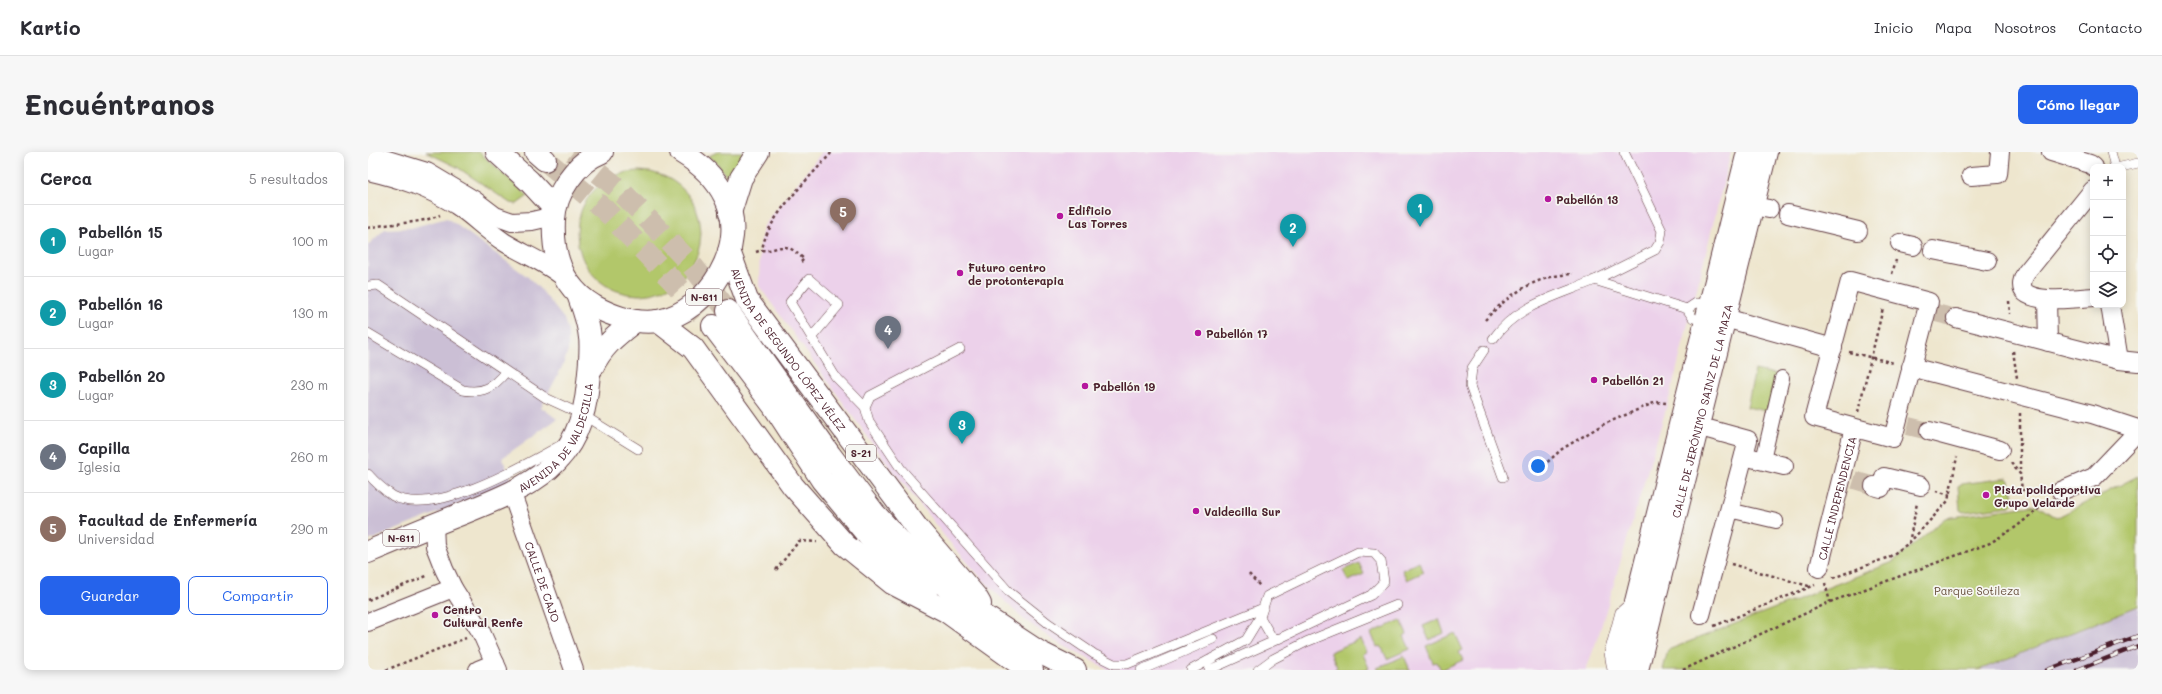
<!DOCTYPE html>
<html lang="es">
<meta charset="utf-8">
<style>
:root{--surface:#fff;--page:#f7f7f7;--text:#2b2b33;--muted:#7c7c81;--line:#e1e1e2;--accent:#2563eb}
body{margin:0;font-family:Mali,sans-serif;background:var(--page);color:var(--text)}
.controls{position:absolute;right:12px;top:12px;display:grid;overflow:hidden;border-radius:8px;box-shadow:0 2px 10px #0003}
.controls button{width:36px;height:36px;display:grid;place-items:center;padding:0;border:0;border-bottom:1px solid var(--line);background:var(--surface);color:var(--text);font:20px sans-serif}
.you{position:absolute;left:1170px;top:314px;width:14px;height:14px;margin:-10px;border:3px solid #fff;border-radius:50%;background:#1a73e8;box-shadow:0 0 0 6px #1a73e833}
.badge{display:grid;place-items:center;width:26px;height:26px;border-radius:50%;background:var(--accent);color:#fff;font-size:13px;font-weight:700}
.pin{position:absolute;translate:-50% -33px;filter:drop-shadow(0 1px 2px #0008)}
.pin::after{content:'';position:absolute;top:21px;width:14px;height:12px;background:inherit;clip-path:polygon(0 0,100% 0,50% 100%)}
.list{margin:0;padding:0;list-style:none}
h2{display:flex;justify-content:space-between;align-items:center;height:52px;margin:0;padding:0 16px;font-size:17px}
h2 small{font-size:13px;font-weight:400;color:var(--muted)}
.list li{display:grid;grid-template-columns:26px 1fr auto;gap:12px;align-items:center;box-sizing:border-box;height:72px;padding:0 16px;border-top:1px solid var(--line)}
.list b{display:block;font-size:15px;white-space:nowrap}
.list p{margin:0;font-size:13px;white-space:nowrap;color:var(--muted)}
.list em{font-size:13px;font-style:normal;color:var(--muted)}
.actions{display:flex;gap:8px;padding:12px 16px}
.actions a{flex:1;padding:9px 0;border:1px solid var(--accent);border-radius:8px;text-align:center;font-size:14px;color:var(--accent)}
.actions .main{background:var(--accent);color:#fff}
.icon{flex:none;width:22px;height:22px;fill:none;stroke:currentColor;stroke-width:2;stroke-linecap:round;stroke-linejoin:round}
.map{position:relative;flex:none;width:1770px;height:518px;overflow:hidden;border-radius:8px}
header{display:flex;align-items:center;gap:24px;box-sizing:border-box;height:56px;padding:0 20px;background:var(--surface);border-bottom:1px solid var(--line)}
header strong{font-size:19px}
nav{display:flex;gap:22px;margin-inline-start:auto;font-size:14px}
.intro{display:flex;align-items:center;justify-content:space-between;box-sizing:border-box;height:96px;padding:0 24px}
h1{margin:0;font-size:28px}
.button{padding:10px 18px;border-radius:8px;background:var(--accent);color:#fff;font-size:14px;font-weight:700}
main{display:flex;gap:24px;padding:0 24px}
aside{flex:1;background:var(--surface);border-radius:8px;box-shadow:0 2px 10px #0003}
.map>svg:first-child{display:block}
.built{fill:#ecd1ea}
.industrial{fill:#cbbfd5}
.green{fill:#b2c76b;stroke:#7e734b}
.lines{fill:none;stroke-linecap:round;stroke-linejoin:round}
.minor-tunnel{stroke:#cdbead;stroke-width:18;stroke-dasharray:18 9;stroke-linecap:butt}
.primary-tunnel{stroke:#cdbead;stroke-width:22;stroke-dasharray:22 11;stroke-linecap:butt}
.service-casing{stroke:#633d43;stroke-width:10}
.pedestrian-casing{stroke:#633d43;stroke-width:16}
.minor-casing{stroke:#633d43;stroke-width:20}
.secondary-casing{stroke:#633d43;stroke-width:24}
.primary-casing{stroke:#633d43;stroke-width:24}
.trunk-casing{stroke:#633d43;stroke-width:24}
.path{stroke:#633d43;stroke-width:2.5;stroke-dasharray:3 3;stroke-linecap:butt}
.service{stroke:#fff;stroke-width:9}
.pedestrian{stroke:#fff;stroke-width:14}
.minor{stroke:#fff;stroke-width:18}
.secondary{stroke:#fff;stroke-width:22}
.primary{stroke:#fff;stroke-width:22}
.trunk{stroke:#fff;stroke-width:22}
.rail-casing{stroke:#4a1f2b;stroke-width:4.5}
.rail{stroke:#f6f6f2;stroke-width:3;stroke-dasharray:9;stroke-linecap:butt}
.poi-dot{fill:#b5179e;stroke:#f6f6f2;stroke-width:1.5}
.labels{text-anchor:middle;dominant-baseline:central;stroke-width:3.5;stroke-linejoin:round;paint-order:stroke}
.shield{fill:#f6f6f2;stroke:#7e6067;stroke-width:1}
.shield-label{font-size:10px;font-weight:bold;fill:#4a1f2b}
.poi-label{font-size:11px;font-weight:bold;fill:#4a1f2b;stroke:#f6f6f2;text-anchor:start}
.street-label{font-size:11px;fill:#4a1f2b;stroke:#f6f6f2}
.park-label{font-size:11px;fill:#69513e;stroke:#f6f6f2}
</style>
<header>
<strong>Kartio</strong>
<nav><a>Inicio</a><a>Mapa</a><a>Nosotros</a><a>Contacto</a></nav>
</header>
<div class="intro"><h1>Encuéntranos</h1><a class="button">Cómo llegar</a></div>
<main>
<aside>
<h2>Cerca<small>5 resultados</small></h2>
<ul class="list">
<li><span class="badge" style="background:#0f9aa8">1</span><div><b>Pabellón 15</b><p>Lugar</p></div><em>100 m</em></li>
<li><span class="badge" style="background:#0f9aa8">2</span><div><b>Pabellón 16</b><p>Lugar</p></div><em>130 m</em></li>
<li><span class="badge" style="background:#0f9aa8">3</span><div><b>Pabellón 20</b><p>Lugar</p></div><em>230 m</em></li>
<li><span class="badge" style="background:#6b7280">4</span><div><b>Capilla</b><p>Iglesia</p></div><em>260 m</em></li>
<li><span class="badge" style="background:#8d6e63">5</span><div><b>Facultad de Enfermería</b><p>Universidad</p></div><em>290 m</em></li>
</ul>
<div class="actions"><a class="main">Guardar</a><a>Compartir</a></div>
</aside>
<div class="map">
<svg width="1770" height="518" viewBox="0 0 1770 518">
<rect width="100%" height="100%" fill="#f6f6f2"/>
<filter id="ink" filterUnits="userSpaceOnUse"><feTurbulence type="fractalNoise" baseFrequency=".025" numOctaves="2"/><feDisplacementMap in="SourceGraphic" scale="8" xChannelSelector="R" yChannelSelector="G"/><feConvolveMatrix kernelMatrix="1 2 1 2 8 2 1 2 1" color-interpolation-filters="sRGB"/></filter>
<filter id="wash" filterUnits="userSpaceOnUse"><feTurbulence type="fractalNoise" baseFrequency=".012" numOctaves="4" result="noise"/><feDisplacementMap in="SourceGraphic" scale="16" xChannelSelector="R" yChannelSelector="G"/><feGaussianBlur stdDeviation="0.9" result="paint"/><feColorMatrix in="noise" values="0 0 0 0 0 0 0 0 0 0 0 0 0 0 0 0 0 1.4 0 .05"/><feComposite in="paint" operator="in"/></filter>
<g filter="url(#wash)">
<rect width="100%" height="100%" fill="#eee6ce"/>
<path class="built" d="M 454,0 L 1363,0 L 1303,240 L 1231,482 L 1218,518 L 741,518 L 685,488 L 654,466 L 614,427 L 578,386 L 512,302 L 391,134 L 392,94 L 395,75 Z"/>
<path class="industrial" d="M 79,66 L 160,125 L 174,139 L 196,167 L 200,180 L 200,199 L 195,213 L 173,255 L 189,267 L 134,306 L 145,330 L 0,389 L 0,93 L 17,77 L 43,76 Z
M 1770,454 L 1770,518 L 1611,518 Z"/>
<path class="green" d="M 58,0 L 111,0 L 160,44 L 149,52 L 142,51 L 89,15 Z
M 349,0 L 377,0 L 360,27 L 349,11 L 341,4 Z
M209 81a62 62 0 1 1 124 0a62 62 0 1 1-124 0Z
M 1387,218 L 1412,223 L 1403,260 L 1379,255 Z
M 1770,324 L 1770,454 L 1611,518 L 1295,518 L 1300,498 L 1525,410 L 1577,366 L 1669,353 L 1688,366 Z
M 1640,326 L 1642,329 L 1646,351 L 1643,354 L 1595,360 L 1592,358 L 1590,334 L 1593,332 Z
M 1051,410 L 1056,420 L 1039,428 L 1034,418 Z
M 991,411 L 996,422 L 980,429 L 975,418 Z
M 1071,467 L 1076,481 L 1061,488 L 1055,474 Z
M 1033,468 L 1039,482 L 1036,484 L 1042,497 L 1019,507 L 1013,494 L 1009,495 L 1003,481 Z
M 1087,481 L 1095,498 L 1091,500 L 1095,508 L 1073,518 L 1069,510 L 1065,511 L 1058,494 Z
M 993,487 L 999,500 L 995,502 L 1001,516 L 996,518 L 966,518 L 969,515 L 962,500 Z
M 1036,504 L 1042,518 L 1010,518 L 1009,516 Z"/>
</g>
<g filter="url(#ink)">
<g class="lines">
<path class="minor-tunnel" d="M 1568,161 L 1588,166
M 1540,274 L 1561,279
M 1486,328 L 1506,334"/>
<path class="primary-tunnel" d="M 205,0 L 252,38 L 323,112 L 360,159
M 177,8 L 237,58 L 303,127 L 345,174"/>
<g class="service-casing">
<path id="service" d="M 1743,0 L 1747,15
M 1753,15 L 1770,11
M 1226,128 L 1319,157 L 1325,166 L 1337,169
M 0,134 L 10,133 L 178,246 L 215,263 L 270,297
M 1319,157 L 1328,151 L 1341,152
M 0,181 L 95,238 C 115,242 126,235 138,220
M 443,186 L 471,153 L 441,127 L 422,150 L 467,224 L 497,255
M 1125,187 C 1150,152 1190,144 1227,128 C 1247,118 1267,108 1287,98 L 1292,90 L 1294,79 L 1256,0
M 592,197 L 502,244 L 497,255 L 501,269 L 533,317 L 641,440 L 680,471 L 726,502 L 746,512 L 759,512 L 893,457
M 1116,198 L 1104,216 L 1102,234 L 1135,325
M 0,322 C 7,330 16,338 25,344 C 66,366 157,313 193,293
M 990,400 L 1006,401 L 1013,409 L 1016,430 L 1003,443 L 906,489 L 892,465 L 899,444 Z
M 773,518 L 845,487
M 823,518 L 878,488 L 892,465
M 841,518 L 906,489
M 890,518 L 905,507 L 938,490 L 1029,453
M 1244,518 L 1241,501 L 1252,460 L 1263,450"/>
</g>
<g class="pedestrian-casing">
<path id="pedestrian" d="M 1395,308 L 1414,226
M 1361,358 L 1408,369"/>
</g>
<g class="minor-casing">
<g id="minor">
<path d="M 1683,0 L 1722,12 L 1726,15"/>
<path d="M 0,2 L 59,20 L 106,48 L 127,64 L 144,70 L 164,69 L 186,64"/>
<path d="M 0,19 C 34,27 58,35 88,53 C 105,64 119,79 136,90 C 157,103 180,111 199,128"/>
<path d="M 1603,24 L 1630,22 L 1632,0"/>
<path d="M 1725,38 L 1658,121 C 1656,124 1654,129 1654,133 C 1654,154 1711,146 1725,145"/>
<path d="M 1385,54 L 1401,57"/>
<path d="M 1420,62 L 1490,79"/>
<path d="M 1532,91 L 1545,94"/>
<path d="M 1565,98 L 1619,109"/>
<path d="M 1482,129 L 1561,150 L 1525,286 L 1446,265 Z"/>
<path d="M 1679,147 L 1680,190"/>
<path d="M 1742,153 L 1751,208"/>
<path d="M 1357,166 L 1465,196"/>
<path d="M 1588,166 L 1751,208 L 1770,210"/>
<path d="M 1543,215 L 1724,262 L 1770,277"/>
<path d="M 1329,274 L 1380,288 L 1333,463"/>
<path d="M 1561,279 L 1632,298"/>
<path d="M 1376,304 L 1416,314"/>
<path d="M 1506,334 L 1513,336 L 1516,325 L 1553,334"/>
<path d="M 1693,339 L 1726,325 L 1770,279"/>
<path id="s1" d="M 144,342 L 206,518"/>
<path d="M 66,372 L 67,394 L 76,417 L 85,436 L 113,480 L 130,518"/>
<path id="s2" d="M 1451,416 L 1486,276"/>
<path d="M 0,470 L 85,436"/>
<path d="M 110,518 L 127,511"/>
</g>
</g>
<g class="secondary-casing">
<g id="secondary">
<path d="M 1251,518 L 1380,0"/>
<path id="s3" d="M 1269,518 L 1398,0"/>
</g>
</g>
<g class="primary-casing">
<g id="primary">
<path d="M 129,0 L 161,29 L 187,57"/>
<path d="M 168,0 L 177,8"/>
<path d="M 362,61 L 373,26 L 390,0"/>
<path id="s4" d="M 361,99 L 379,148 L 550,377 L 608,445 L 612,452"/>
<path d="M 360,159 L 462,303 L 506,361 L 541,399 L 592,448 L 671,500 L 707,518"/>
<path d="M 290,169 L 325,196 L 425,334 L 477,393 L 524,431 L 578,459 L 649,510 L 664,518"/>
<path d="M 345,174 L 405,253 L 454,328 L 512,398 L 558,441"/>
</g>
</g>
<g class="trunk-casing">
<g id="trunk">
<path d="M 234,0 C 208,10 187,41 186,68 C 184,104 194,135 226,154 C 244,164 268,172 290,169 C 340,160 382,93 357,45 C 348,26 331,11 313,0"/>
<path d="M 224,216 C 234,194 249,183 267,169"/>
<path id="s5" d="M 0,400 C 31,387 62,374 93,362 C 162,334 213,315 220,231 C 224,193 225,182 211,145"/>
</g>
</g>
<path class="path" d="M 0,76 C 24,70 49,73 72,63
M 388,100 L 394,98
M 433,110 L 436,107 C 431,103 423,95 417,95 C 409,94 403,100 394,98 C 399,64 442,26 464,0
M 1524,122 L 1528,108
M 1641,149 L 1642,162
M 1117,168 C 1141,142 1169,123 1205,122
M 1645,199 L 1649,226
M 1481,200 L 1526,211
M 1490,260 L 1515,156
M 1652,261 L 1652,322
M 1643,311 L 1652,322 L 1654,338 L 1676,338
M 1175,314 L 1194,297 L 1234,273 L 1288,250 L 1298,251
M 1568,339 L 1582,343
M 1541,391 L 1549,351
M 1363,412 L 1444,435
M 408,418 L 431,389 L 449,390
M 881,422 L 892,434
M 1465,426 L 1521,405 L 1541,391 L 1580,349 L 1589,305
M 1457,431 L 1462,450
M 0,448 L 61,423
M 1346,474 L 1447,433
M 18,518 L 98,486
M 1315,518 L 1462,450 L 1622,391 L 1648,375 L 1680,349"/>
<use href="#service" class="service"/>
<use href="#pedestrian" class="pedestrian"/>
<use href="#minor" class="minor"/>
<use href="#secondary" class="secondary"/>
<use href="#primary" class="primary"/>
<use href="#trunk" class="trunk"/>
<g class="rail-casing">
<path id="rail" d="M 1679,518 L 1770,484
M 1709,518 L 1770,494"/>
</g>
<use href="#rail" class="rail"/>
</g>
</g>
<g class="poi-dot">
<circle cx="1180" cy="47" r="4"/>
<circle cx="692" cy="64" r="4"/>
<circle cx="592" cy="121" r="4"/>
<circle cx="830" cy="181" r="4"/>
<circle cx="1226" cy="228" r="4"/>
<circle cx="717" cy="234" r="4"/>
<circle cx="1618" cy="343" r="4"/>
<circle cx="828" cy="359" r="4"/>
<circle cx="67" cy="463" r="4"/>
</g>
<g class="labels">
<g class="shield">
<rect x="318" y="137" width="36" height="16" rx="3"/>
<rect x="478" y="293" width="30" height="16" rx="3"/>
<rect x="15" y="378" width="36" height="16" rx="3"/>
</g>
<g class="shield-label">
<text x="336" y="145">N-611</text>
<text x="493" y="301">S-21</text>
<text x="33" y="386">N-611</text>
</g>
<g class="poi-label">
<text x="1188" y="47">Pabellón 13</text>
<text x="700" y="58">Edificio<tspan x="700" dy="13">Las Torres</tspan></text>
<text x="600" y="115">Futuro centro<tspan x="600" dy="13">de protonterapia</tspan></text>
<text x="838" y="181">Pabellón 17</text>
<text x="1234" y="228">Pabellón 21</text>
<text x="725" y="234">Pabellón 19</text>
<text x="1626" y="337">Pista polideportiva<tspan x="1626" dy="13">Grupo Velarde</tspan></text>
<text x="836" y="359">Valdecilla Sur</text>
<text x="75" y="457">Centro<tspan x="75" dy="13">Cultural Renfe</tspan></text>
</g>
<g class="street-label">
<text stroke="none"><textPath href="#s4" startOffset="116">AVENIDA DE SEGUNDO LÓPEZ VÉLEZ</textPath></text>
<text stroke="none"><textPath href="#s3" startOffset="267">CALLE DE JERÓNIMO SAINZ DE LA MAZA</textPath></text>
<text stroke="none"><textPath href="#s5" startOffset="230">AVENIDA DE VALDECILLA</textPath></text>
<text stroke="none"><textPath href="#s2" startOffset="72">CALLE INDEPENDENCIA</textPath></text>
<text stroke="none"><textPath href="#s1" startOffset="93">CALLE DE CAJO</textPath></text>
</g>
<g class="park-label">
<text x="1609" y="438">Parque Sotileza</text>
</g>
</g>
</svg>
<div class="controls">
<button>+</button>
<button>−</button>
<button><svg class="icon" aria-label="locate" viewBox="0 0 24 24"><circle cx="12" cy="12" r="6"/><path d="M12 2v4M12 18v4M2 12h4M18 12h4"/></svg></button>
<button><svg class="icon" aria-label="layers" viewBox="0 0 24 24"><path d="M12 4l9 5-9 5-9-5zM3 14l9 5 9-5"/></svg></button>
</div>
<div class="you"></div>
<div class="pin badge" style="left:1052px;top:75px;background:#0f9aa8">1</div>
<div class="pin badge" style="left:925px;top:95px;background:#0f9aa8">2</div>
<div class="pin badge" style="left:594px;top:292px;background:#0f9aa8">3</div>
<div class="pin badge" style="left:520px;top:197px;background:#6b7280">4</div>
<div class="pin badge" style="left:475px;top:79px;background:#8d6e63">5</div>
</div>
</main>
